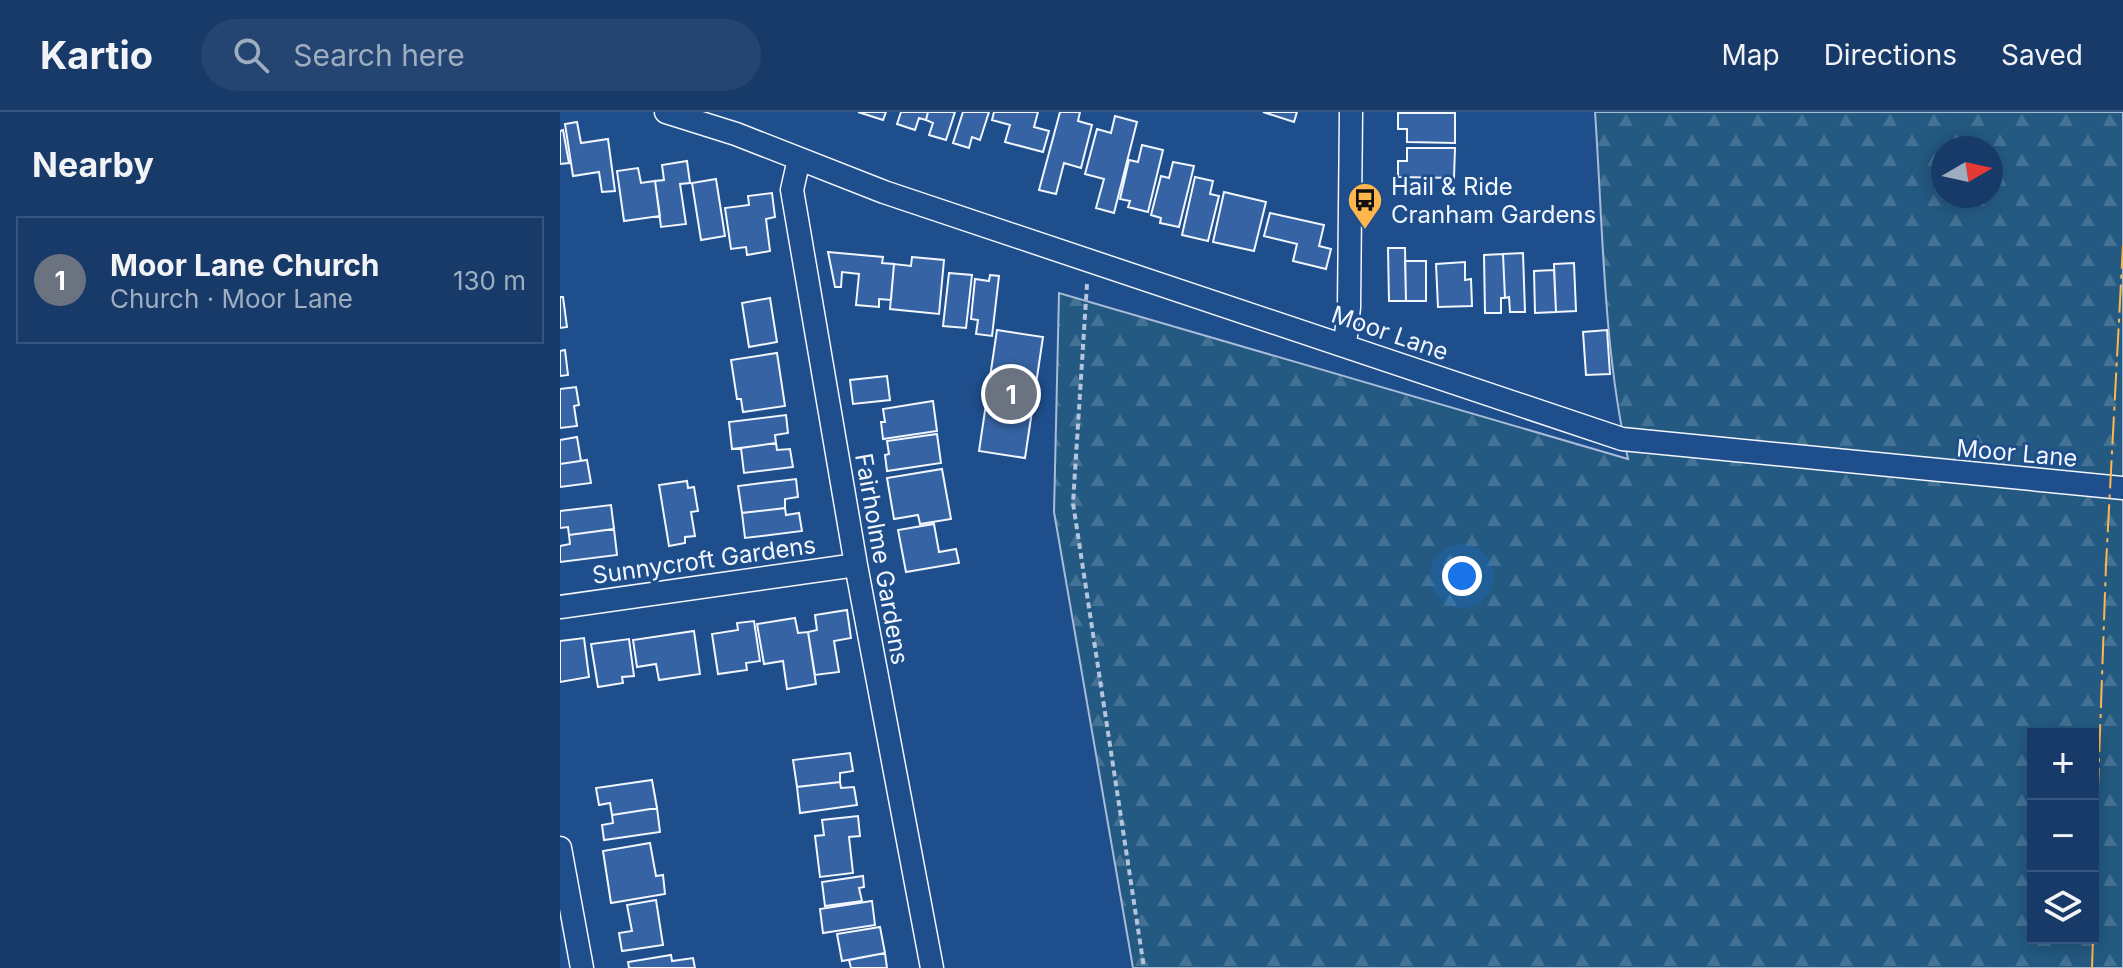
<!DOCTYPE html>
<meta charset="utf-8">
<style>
:root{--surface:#173a69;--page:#244571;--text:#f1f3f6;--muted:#9eadc0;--line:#36547d;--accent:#8abfa5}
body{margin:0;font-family:Inter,sans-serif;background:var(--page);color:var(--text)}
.controls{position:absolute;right:24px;bottom:24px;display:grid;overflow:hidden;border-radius:0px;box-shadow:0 4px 20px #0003}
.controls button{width:72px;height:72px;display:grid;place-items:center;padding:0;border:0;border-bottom:2px solid var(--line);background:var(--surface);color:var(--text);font:40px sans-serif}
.compass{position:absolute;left:1371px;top:24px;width:72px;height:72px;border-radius:50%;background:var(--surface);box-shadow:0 4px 20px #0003;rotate:81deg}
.you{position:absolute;left:902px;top:464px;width:28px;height:28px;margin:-20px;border:6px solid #fff;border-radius:50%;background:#1a73e8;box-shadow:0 0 0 12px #1a73e833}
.badge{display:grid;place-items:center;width:52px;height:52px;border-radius:50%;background:var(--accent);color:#fff;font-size:26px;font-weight:700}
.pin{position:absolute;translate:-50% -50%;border:4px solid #fff;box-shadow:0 2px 8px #0006}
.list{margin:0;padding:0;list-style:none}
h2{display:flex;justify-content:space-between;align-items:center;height:104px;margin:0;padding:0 32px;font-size:34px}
h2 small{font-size:26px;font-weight:400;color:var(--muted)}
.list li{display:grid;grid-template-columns:52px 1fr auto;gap:24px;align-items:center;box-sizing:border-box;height:128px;margin:0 16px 16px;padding:0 16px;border:2px solid var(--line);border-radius:0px}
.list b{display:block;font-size:30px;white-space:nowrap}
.list p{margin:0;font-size:26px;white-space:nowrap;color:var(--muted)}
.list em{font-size:26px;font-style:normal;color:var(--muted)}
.icon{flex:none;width:44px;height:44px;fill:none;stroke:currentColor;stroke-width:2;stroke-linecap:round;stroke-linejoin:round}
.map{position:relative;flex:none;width:1563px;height:856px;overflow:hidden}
header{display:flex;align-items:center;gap:48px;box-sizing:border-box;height:112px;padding:0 40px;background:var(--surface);border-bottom:2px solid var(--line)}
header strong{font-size:38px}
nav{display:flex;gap:44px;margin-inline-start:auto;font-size:28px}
.search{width:560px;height:72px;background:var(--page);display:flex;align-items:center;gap:20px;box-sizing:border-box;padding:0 28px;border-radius:44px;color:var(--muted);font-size:30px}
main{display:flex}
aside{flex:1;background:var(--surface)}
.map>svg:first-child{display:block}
.forest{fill:url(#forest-firs);stroke:#a8bbd7;stroke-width:2;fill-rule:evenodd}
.building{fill:#3563a3;stroke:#f2f6ff;stroke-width:2}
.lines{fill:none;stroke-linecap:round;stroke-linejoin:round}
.street-casing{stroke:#f2f6ff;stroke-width:25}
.path{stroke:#b3c4dc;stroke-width:4;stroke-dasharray:6 4;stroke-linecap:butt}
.street{stroke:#1f4e8c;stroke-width:22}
.power{stroke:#ffb74d;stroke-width:2;stroke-dasharray:28 6 4 6;stroke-linecap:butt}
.labels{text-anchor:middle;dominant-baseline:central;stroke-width:6;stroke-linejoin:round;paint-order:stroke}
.poi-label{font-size:24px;fill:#f2f6ff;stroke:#1f4e8c;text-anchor:start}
.street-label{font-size:24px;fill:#f2f6ff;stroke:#1f4e8c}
</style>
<header>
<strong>Kartio</strong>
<div class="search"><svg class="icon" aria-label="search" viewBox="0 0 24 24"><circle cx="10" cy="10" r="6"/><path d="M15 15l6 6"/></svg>Search here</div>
<nav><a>Map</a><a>Directions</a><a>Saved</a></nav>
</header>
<main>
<aside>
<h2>Nearby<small></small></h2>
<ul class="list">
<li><span class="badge" style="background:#6b7280">1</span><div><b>Moor Lane Church</b><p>Church · Moor Lane</p></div><em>130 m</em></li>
</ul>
</aside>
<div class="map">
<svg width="1563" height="856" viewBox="0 0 1563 856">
<defs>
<pattern id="forest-firs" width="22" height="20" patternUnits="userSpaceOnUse" patternTransform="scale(2)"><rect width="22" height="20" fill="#245a82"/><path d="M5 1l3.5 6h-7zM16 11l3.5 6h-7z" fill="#447295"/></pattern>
</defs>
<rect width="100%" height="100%" fill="#1f4e8c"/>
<path class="forest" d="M 1035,0 L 1563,0 L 1563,856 L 573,856 L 494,400 L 499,181 L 1068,347 C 1043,235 1043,115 1035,0 ZM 1383,36 L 1431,36 L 1431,84 L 1383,84 ZM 1473,622 L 1533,622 L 1533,826 L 1473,826 Z"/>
<path class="building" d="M 298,0 L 326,0 L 323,8 Z
M 341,0 L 368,0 L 366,8 L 359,6 L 355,18 L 337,12 Z
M 368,0 L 395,0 L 386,28 L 369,23 L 373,11 L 366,8 Z
M 403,0 L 429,0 L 420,28 L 412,25 L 409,36 L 393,31 Z
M 434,0 L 478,0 L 474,15 L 489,19 L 483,40 L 445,30 L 450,13 L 432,8 Z
M 500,0 L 520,0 L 518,9 L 532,13 L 521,56 L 504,51 L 496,82 L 479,78 Z
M 703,0 L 737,0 L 734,10 Z
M 838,1 L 895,1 L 895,31 L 847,30 L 847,17 L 838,17 Z
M 555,4 L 577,10 L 554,101 L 536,96 L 544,67 L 525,62 L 537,17 L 551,21 Z
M 17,10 L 21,31 L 48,27 L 55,79 L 42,80 L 39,60 L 13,64 L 5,12 Z
M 3,18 L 9,51 L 0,52 L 0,19 Z
M 582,33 L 603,38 L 588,100 L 568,95 L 570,89 L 560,87 L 569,48 L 578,50 Z
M 847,36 L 895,36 L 894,66 L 838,65 L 838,49 L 847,49 Z
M 127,49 L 130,71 L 120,72 L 126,112 L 101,115 L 95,69 L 104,68 L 102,53 Z
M 613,50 L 634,54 L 619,115 L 600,111 L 601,106 L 591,103 L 601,64 L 609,66 Z
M 78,56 L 81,71 L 95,69 L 100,104 L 64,109 L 57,59 Z
M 635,65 L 653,69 L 650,82 L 659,84 L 648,129 L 622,123 Z
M 156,67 L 165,124 L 141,128 L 132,71 Z
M 664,80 L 706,90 L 694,139 L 653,130 Z
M 212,81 L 215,105 L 206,107 L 210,139 L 187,143 L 186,135 L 171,137 L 165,96 L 189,93 L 188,84 Z
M 710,101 L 764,113 L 759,134 L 771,137 L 766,157 L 733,149 L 737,132 L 704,124 Z
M 828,136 L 845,136 L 846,189 L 829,189 Z
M 268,140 L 323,145 L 322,151 L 334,152 L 331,188 L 319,187 L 319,195 L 296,193 L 299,162 L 282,160 L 281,175 L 275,175 Z
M 963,141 L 965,200 L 950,200 L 949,185 L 945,186 L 943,142 Z
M 943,142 L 945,186 L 941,186 L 941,201 L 925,201 L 924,143 Z
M 352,145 L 384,148 L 379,202 L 330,197 L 334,152 L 351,154 Z
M 845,149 L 866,149 L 866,189 L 846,189 Z
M 905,150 L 905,168 L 911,167 L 912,194 L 878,195 L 876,152 Z
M 1014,151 L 1016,199 L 996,200 L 994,152 Z
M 994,158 L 996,200 L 975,201 L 974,159 Z
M 389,161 L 412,163 L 406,216 L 383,214 Z
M 430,163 L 439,164 L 432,224 L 416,222 L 418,208 L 411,207 L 415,167 L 429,169 Z
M 0,185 L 3,185 L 7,215 L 0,216 Z
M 210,186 L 217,230 L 189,235 L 182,191 Z
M 437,218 L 483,225 L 465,346 L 419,339 Z
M 1047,218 L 1050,262 L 1026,263 L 1023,220 Z
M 5,238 L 8,263 L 0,264 L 0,239 Z
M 217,241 L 225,294 L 183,300 L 181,287 L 177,287 L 171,248 Z
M 327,264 L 330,288 L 293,292 L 290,268 Z
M 16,275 L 19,293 L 14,294 L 17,314 L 0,316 L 0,277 Z
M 373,289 L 377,319 L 323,327 L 321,310 L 325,310 L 323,297 Z
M 226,303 L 228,321 L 215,323 L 216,331 L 172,337 L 169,310 Z
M 377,322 L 381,351 L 327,359 L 325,343 L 329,342 L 327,329 Z
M 17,325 L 21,349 L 0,352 L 0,328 Z
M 216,331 L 217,338 L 230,337 L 233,355 L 184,361 L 181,336 Z
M 27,348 L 31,371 L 0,375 L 0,352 Z
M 382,357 L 391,407 L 360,412 L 358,403 L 334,407 L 327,366 Z
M 236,367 L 238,385 L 225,387 L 225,396 L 182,401 L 178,374 Z
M 127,369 L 128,376 L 134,375 L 138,399 L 131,400 L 135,424 L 125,425 L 125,431 L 109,434 L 99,373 Z
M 51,393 L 54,417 L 9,423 L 8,415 L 0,416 L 0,399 Z
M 225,396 L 226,403 L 239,401 L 242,419 L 185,426 L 182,401 Z
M 374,412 L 379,440 L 396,437 L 399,451 L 346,460 L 338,418 Z
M 54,417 L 57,443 L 0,450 L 0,434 L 10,432 L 9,423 Z
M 287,498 L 291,526 L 274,529 L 279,560 L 255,563 L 248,520 L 257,518 L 255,503 Z
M 235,506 L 238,521 L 248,520 L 256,572 L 227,577 L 223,549 L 204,552 L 197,512 Z
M 194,509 L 200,549 L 186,551 L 187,558 L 158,562 L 152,522 L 178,518 L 177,511 Z
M 134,519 L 140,562 L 99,568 L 96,552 L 77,555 L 73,528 Z
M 24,526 L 29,565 L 0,570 L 0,529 Z
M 69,527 L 74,564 L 62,565 L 63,571 L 38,575 L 31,532 Z
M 290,641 L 293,659 L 280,661 L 280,670 L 237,675 L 233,648 Z
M 92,668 L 97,696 L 52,703 L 50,691 L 39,693 L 36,676 Z
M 280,670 L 281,676 L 294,675 L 297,693 L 240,701 L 237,675 Z
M 97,696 L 100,720 L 44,728 L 42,713 L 53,711 L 52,703 Z
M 298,704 L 300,724 L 289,725 L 293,761 L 260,765 L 255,724 L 264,723 L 262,708 Z
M 90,731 L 96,764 L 103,763 L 105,782 L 51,791 L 43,739 Z
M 303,764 L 304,775 L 299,776 L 302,789 L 265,794 L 262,770 Z
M 96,788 L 103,833 L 62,839 L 59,821 L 72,819 L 67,793 Z
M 312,789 L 315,813 L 263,821 L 260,797 Z
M 320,815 L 325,841 L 282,849 L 277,822 Z
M 325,841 L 327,856 L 291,856 L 289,848 Z
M 111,843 L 112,849 L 133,846 L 135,856 L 69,856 L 68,850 Z"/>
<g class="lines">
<g class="street-casing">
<path id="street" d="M 106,0 L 176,22 L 324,80 L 1062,327 L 1563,376
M 239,47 L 232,78 L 296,453 L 372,856
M 785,233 L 789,195 L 791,0
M 0,495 L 296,453
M 0,736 L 22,856"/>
</g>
<path class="path" d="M 527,172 L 513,391 L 584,856"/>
<use href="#street" class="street"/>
<path class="power" d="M 1533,816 L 1546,453 L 1563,133
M 1532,856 L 1533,826"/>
</g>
<defs>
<g id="bus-pin" transform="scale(1.8)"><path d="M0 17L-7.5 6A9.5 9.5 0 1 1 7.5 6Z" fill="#ffb74d" stroke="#1f4e8c"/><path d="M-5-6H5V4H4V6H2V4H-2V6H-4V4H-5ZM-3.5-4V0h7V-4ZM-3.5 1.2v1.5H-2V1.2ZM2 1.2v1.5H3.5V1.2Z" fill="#111"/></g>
</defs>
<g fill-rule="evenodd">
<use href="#bus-pin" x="805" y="88"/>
</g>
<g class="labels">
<g class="poi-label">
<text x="831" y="74">Hail &amp; Ride<tspan x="831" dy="28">Cranham Gardens</tspan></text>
</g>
<g class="street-label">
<text transform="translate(830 221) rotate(19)">Moor Lane</text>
<text transform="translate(1457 341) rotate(5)">Moor Lane</text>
<text transform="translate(322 447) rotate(80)">Fairholme Gardens</text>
<text transform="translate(144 448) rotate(-8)">Sunnycroft Gardens</text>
</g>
</g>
</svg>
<div class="controls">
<button>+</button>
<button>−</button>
<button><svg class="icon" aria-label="layers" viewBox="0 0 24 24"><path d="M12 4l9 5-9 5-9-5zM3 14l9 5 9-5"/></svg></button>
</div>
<svg class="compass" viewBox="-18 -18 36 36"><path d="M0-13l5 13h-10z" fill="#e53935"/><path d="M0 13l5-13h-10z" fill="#9eadc0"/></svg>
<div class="you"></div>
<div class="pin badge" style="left:451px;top:282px;background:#6b7280">1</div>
</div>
</main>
